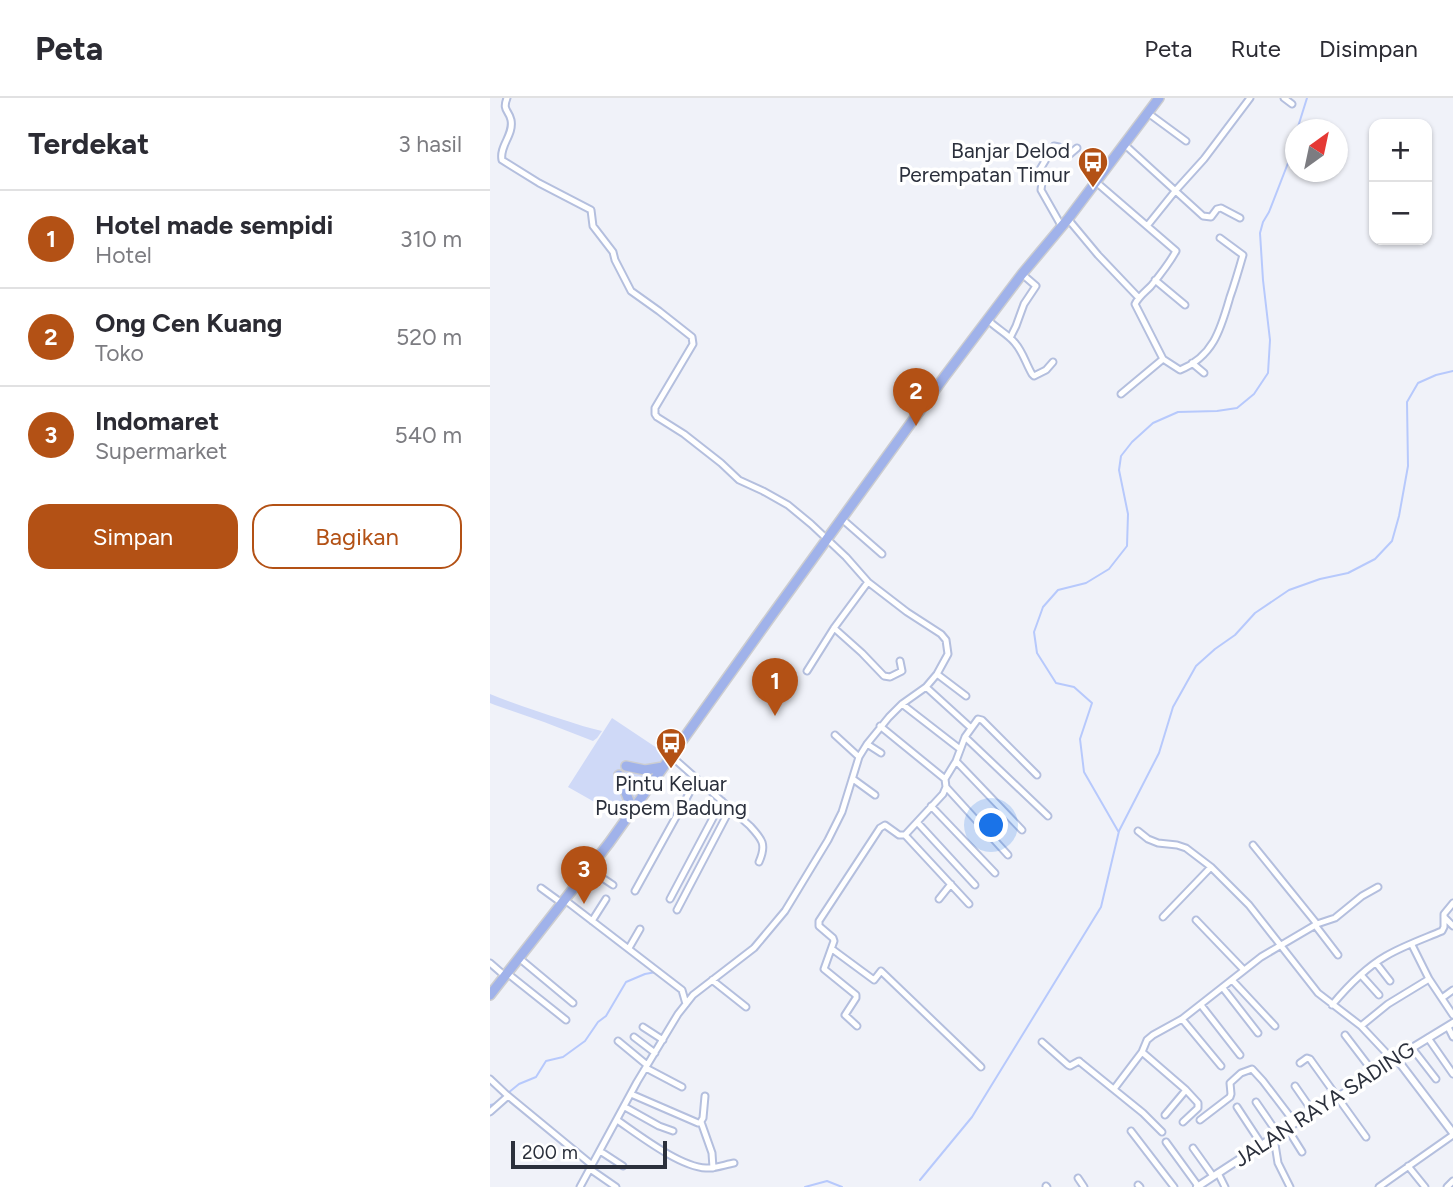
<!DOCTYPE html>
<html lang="id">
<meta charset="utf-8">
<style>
:root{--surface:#fff;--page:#f2f2f3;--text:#2b2b33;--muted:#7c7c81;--line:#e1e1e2;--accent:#b35115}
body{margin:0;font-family:Figtree,sans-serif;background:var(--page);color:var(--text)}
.controls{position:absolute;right:21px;top:21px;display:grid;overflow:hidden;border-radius:14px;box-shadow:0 2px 5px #0004}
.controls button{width:63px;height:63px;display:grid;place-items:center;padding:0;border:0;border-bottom:2px solid var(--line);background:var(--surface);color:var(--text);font:35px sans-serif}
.compass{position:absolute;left:795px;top:21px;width:63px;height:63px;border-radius:50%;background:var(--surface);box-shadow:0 2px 5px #0004;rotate:33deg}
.scale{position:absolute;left:21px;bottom:18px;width:156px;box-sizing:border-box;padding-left:7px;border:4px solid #2b303c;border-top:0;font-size:19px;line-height:24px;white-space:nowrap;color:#2b303c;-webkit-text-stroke:5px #fff;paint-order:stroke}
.you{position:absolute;left:502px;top:728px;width:24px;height:24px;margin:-18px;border:5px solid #fff;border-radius:50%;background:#1a73e8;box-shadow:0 0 0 10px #1a73e833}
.badge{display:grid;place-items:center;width:46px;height:46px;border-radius:50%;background:var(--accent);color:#fff;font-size:23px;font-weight:700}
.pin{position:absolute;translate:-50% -58px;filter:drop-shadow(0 2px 4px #0008)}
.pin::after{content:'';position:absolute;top:37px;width:24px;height:21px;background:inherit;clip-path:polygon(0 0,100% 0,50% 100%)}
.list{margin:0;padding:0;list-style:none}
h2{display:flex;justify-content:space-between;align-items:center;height:91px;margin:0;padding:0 28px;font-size:30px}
h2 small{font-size:23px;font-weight:400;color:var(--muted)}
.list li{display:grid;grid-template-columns:46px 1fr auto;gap:21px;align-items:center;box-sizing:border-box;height:98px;padding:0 28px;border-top:2px solid var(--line)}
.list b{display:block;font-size:26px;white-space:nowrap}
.list p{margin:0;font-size:23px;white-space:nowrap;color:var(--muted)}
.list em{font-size:23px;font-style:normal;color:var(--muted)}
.actions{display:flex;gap:14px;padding:21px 28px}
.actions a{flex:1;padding:16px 0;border:2px solid var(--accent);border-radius:21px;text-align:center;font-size:24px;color:var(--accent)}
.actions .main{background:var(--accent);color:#fff}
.map{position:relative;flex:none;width:963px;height:1089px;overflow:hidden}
header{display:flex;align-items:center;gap:42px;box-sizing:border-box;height:98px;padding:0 35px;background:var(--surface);border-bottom:2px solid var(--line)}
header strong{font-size:33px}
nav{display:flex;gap:38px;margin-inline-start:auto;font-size:24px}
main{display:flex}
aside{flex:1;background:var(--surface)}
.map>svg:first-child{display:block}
.green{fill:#cfd9f7}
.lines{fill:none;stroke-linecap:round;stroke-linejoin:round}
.stream{stroke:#b7c9fc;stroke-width:2}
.minor-casing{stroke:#b4bfde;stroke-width:9}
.tertiary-casing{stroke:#b4bfde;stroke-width:10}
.trunk-casing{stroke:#cccdd0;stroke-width:12}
.minor{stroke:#fff;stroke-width:5}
.tertiary{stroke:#fff;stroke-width:6}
.trunk{stroke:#a0b2ea;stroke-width:9}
.labels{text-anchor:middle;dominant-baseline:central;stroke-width:7;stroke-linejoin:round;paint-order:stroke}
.poi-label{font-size:21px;fill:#2b303c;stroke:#fff;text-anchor:end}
.street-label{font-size:21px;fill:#2b303c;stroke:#fff}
</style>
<header>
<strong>Peta</strong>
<nav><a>Peta</a><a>Rute</a><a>Disimpan</a></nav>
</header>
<main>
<aside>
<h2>Terdekat<small>3 hasil</small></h2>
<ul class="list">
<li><span class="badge">1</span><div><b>Hotel made sempidi</b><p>Hotel</p></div><em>310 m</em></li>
<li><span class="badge">2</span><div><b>Ong Cen Kuang</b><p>Toko</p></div><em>520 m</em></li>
<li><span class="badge">3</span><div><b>Indomaret</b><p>Supermarket</p></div><em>540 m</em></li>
</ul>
<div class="actions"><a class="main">Simpan</a><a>Bagikan</a></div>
</aside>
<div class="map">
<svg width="963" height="1089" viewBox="0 0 963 1089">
<rect width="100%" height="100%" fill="#f0f2f9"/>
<path class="green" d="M 0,596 C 24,606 49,614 74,622 C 87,626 98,630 112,633 L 107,640 L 103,643 L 54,624 L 5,607 L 0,605 Z
M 122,620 L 176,656 L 131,719 L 78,689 Z"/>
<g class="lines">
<path class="stream" d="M 807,32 L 817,0
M 628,733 L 594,674 L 590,641 L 602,605 L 584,589 L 566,585 L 547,555 L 544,534 L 553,509 L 568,492 L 596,485 L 619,471 L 637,448 L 638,416 L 629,372 L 631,358 L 642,344 L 663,325 L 688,314 L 727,313 L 747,310 L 764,296 L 778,275 L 780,242 L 773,182 L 770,135 L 773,124 L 779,114 L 805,47 L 806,41
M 18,995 L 29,986 L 46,979 L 56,963 L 73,959 L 95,943 L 108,924 L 116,918 L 136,884 L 155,876 L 166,874
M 0,1007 L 5,1006 L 14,998
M 430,1082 L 482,1019 L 611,809 L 629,733 L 669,655 L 683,609 L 706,568 L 725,551 L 745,537 L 765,515 L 799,492 L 830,481 L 858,475 L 885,461 L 902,443 L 909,418 L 918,368 L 917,304 L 928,285 L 946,277 L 963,273
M 315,1089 L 337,1083 L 352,1089"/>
<g class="minor-casing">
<path id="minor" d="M 17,0 C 12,13 19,12 21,22 C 24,37 9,48 12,62 L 49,85 L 101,112 L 103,128 L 123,154 L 125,162 L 141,193 L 169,213 L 202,239 L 203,246 L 165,310 L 165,316 L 167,319 L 194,336 L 231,365 L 249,382 L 273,393 L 298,407 L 321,426 L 356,459 L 378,484 L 417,514 L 451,536 L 456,542 L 458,556 L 447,576 L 436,589 L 412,606 L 399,619 L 377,646 L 369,659 L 352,714 L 338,742 L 295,813 L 264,850 L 203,897 L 188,916 L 147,984 L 90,1089
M 794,0 L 802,6
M 658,15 L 696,43
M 634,46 L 713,118 L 721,119 L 727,111 L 731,110 L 750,120
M 606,84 L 686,153 C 679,166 670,177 661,188 C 655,194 649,198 645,206 L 673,261 L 690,272 C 724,258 731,230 740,199 C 745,185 749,171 753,157 L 730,140
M 578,121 L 608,157 L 648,199
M 657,128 L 686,92 L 714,61 L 760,0
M 572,129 L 551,92 L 552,84 L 549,73 L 564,48 L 569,49 L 580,56 L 587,50
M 665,182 L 695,207
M 498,222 C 507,231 518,236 525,245 C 533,254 536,266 542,276 L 544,278 L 556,272 L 563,264
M 520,240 L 526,228 L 534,206 L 546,188 L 532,176
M 702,265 L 714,275
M 631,296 L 673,261
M 352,421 L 392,456
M 344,530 L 372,555 L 394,578 L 400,579 L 412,573 L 410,563
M 317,573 L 344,530 L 378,484
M 447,576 L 476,598
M 436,589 L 481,630
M 412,606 L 470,651
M 390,628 L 455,681
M 345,637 L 369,659
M 475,639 L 558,718
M 377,646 L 391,655
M 181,658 L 260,728 C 272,741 277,746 269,764
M 466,663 L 532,732
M 363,681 L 385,697
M 456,689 L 518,757
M 441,708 L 505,775
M 427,724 L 485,787
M 648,733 L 658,741 L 668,745 L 687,747 L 696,750 L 721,769 L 759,807 L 828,895 L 871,928 L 903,962
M 763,747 L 827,826
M 99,771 L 123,787
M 51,790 L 73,806
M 145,793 L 207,681
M 180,801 L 232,703
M 449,801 L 461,786
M 75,802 L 192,892 L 196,906
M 479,806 L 415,737 L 453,696 L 456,689 L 455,681 L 466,663 L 475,639 L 488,621 L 492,622 L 547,677
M 187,812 L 240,711
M 673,819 L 721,769
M 954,819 L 963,828
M 706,822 L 753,871
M 102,823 L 116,801
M 825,827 L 848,857
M 922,847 L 939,881 L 963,917
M 139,850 L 150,831
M 342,851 L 384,882 L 391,873 L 491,969
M 29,860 L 83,905
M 0,865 L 15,878
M 886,865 L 900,883
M 17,875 L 76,922
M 871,877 L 889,897
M 222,882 L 256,909
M 742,882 L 785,928
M 733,890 L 768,935
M 952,900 L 963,892
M 711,907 L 750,957
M 842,907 C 857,889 875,870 896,858 C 913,848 933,841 952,833 L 954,829 L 954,816 L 963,805
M 692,921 L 731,968
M 367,928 L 355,917 L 366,900 L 366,897 L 334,871 L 344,843 L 343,840 L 329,828 L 329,823 L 390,730 L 395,727 L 409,737 L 415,737
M 871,928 L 898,906 L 939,881
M 153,929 L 173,942
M 958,929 L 963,939
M 855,937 L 884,975
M 144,939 L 165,955
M 938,940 L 963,976
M 128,943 L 157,967
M 552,944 L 578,967 L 580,968 L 589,963 L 590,964 L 653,1015 L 672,1034
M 922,950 L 946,981
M 652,954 L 696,992 L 708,1005 L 708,1010 L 693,1024
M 810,965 L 817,960 L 820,961 L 876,1039
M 156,970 L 192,989
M 0,981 L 17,997 L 102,1067
M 805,988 L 823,1014
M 624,991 L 652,954 L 657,942 L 663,937 L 692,921 L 771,859 L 827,826 L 845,820 L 872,798 L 888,789
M 141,996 L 208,1025 L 210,1025 L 213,1020 L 215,998
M 766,1004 L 788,1036
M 135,1009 L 169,1028 L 183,1033
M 747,1009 L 772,1047
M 0,1014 L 18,998
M 675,1017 L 696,992
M 127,1022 C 149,1037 190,1069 216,1070 C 223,1071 237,1066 244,1065
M 710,1022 L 740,999 L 741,996 L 740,985 L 751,975 L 762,971 L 773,983 L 805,1025
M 211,1024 L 222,1055 L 223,1070
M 797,1030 L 812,1054
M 641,1033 L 684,1089
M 784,1040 L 788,1065 L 800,1089
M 676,1044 L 708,1088
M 703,1050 L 723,1078
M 110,1053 L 133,1068
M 918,1068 L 935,1089
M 100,1071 L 126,1089
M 728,1075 L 735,1089
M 588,1080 L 594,1089
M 648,1087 L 650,1089
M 556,1088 L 557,1089
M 889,1089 L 963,1037
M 957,1089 L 963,1083"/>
</g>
<g class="tertiary-casing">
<path id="tertiary" d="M 906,960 L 963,1035
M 707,1089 L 805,1025 L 859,992 L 922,950 L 963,925"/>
</g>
<g class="trunk-casing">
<path id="trunk" d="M 136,668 L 155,672 L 173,669
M 129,677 L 139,703 L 139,715
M 0,897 L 119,745 L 282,517 L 455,278 L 532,176 L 578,121 L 669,0"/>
</g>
<use href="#minor" class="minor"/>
<use href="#tertiary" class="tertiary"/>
<use href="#trunk" class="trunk"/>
</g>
<defs>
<g id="bus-pin" transform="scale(1.575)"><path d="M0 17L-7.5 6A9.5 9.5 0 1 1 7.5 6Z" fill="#b35115" stroke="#fff"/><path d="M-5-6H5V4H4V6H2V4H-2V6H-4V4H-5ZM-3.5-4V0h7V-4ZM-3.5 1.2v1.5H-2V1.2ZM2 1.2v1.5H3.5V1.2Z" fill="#fff"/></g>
</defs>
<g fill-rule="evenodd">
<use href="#bus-pin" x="603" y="64"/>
<use href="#bus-pin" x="181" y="645"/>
</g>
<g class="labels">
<g class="poi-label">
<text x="580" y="52">Banjar Delod<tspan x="580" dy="24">Perempatan Timur</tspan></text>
<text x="181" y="685" text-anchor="middle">Pintu Keluar<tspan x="181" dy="24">Puspem Badung</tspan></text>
</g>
<g class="street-label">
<text transform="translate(834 1006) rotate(-33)">JALAN RAYA SADING</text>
</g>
</g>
</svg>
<div class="controls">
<button>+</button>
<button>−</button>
</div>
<svg class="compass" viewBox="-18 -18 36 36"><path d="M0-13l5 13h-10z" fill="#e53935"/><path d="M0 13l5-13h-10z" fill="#7c7c81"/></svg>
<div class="scale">200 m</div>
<div class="you"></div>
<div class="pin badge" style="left:285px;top:618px">1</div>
<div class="pin badge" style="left:426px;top:328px">2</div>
<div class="pin badge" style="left:94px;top:806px">3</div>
</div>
</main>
